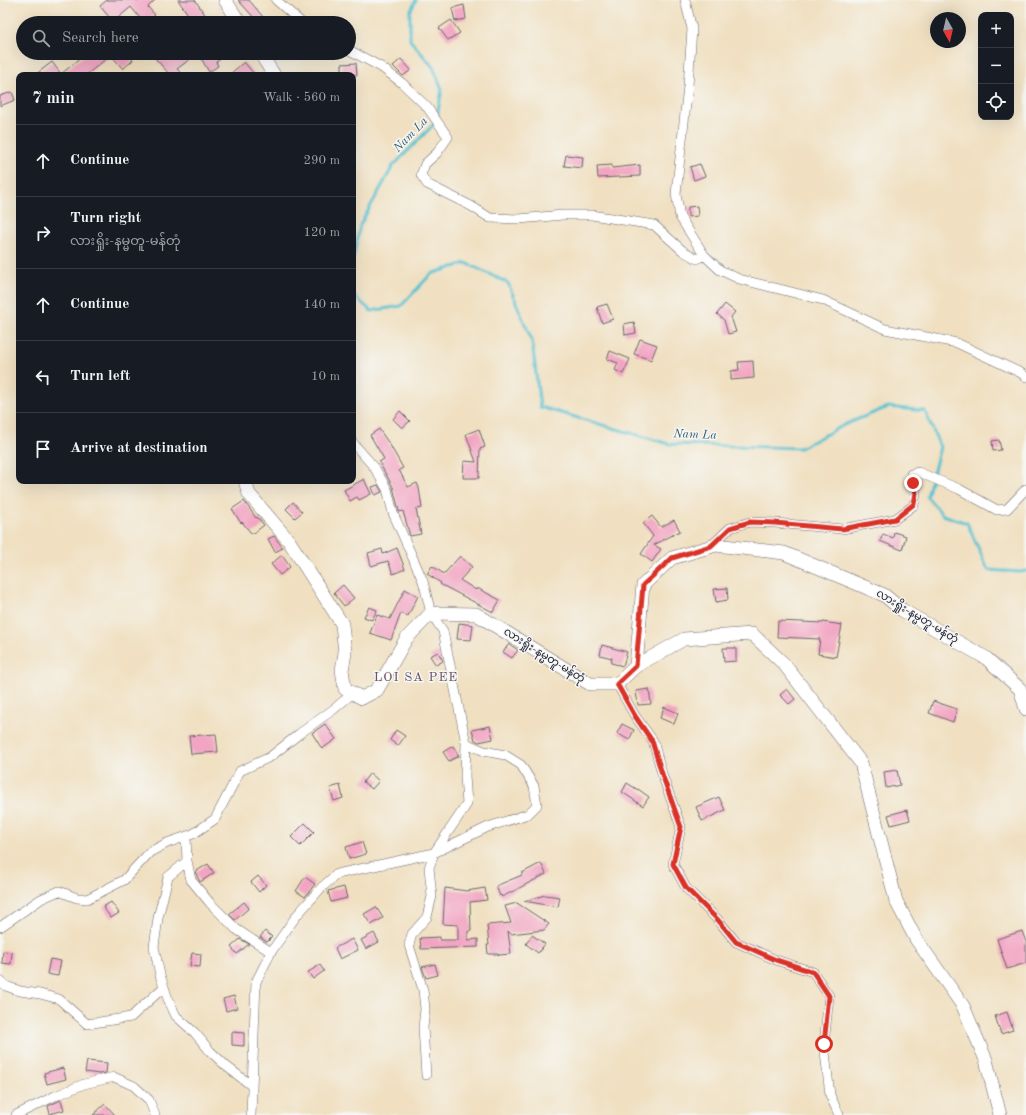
<!DOCTYPE html>
<meta charset="utf-8">
<style>
:root{--surface:#171b24;--page:#242831;--text:#f1f3f6;--muted:#9ea1a6;--line:#363941}
body{margin:0;font-family:"Old Standard TT","Noto Sans Myanmar",serif;background:var(--page);color:var(--text)}
.controls{position:absolute;right:12px;top:12px;display:grid;overflow:hidden;border-radius:8px;box-shadow:0 4px 16px #0002}
.controls button{width:36px;height:36px;display:grid;place-items:center;padding:0;border:0;border-bottom:1px solid var(--line);background:var(--surface);color:var(--text);font:20px sans-serif}
.compass{position:absolute;left:930px;top:12px;width:36px;height:36px;border-radius:50%;background:var(--surface);box-shadow:0 4px 16px #0002;rotate:172deg}
.stop{position:absolute;width:12px;height:12px;margin:-9px;border:3px solid #d93025;border-radius:50%;background:#fff}
.stop.end{background:#d93025;border-color:#fff;box-shadow:0 1px 4px #0008}
.list{margin:0;padding:0;list-style:none}
h2{display:flex;justify-content:space-between;align-items:center;height:52px;margin:0;padding:0 16px;font-size:17px}
h2 small{font-size:13px;font-weight:400;color:var(--muted)}
.list li{display:grid;grid-template-columns:26px 1fr auto;gap:12px;align-items:center;box-sizing:border-box;height:72px;padding:0 16px;border-top:1px solid var(--line)}
.list b{display:block;font-size:15px;white-space:nowrap}
.list p{margin:0;font-size:13px;white-space:nowrap;color:var(--muted)}
.list em{font-size:13px;font-style:normal;color:var(--muted)}
.icon{flex:none;width:22px;height:22px;fill:none;stroke:currentColor;stroke-width:2;stroke-linecap:round;stroke-linejoin:round}
.map{position:relative;flex:none;width:1026px;height:1115px;overflow:hidden}
.search{position:absolute;background:var(--surface);box-shadow:0 4px 16px #0002;left:16px;top:16px;width:340px;height:44px;display:flex;align-items:center;gap:10px;box-sizing:border-box;padding:0 14px;border-radius:22px;color:var(--muted);font-size:15px}
.panel{position:absolute;background:var(--surface);box-shadow:0 4px 16px #0002;left:16px;top:72px;width:340px;height:412px;border-radius:8px}
.map>svg:first-child{display:block}
.lines{fill:none;stroke-linecap:round;stroke-linejoin:round}
.stream{stroke:#56c1d1;stroke-width:3}
.building{fill:#f2a5c2}
.minor-casing{stroke:#6a646a;stroke-width:10}
.secondary-casing{stroke:#6a646a;stroke-width:14}
.minor{stroke:#fff;stroke-width:9}
.secondary{stroke:#fff;stroke-width:13}
.route{stroke:#d93025;stroke-width:5}
.labels{text-anchor:middle;dominant-baseline:central;stroke-width:3;stroke-linejoin:round;paint-order:stroke}
.street-label{font-size:11px;fill:#22223b;stroke:#f6f6f2}
.water-label{font-size:12px;font-style:italic;fill:#345a70;stroke:#f6f6f2}
.quarter-label{font-size:13px;letter-spacing:1px;fill:#6b506a;stroke:#f6f6f2}
</style>
<div class="map">
<svg width="1026" height="1115" viewBox="0 0 1026 1115">
<rect width="100%" height="100%" fill="#f6f6f2"/>
<filter id="ink" filterUnits="userSpaceOnUse"><feTurbulence type="fractalNoise" baseFrequency=".025" numOctaves="2"/><feDisplacementMap in="SourceGraphic" scale="8" xChannelSelector="R" yChannelSelector="G"/><feConvolveMatrix kernelMatrix="1 2 1 2 8 2 1 2 1" color-interpolation-filters="sRGB"/></filter>
<filter id="wash" filterUnits="userSpaceOnUse"><feTurbulence type="fractalNoise" baseFrequency=".012" numOctaves="4" result="noise"/><feDisplacementMap in="SourceGraphic" scale="16" xChannelSelector="R" yChannelSelector="G"/><feGaussianBlur stdDeviation="0.9" result="paint"/><feColorMatrix in="noise" values="0 0 0 0 0 0 0 0 0 0 0 0 0 0 0 0 0 1.4 0 .05"/><feComposite in="paint" operator="in"/></filter>
<g filter="url(#wash)">
<rect width="100%" height="100%" fill="#f0e0c1"/>
<g class="lines">
<path class="stream" d="M 416,0 L 410,12 L 410,40 L 433,67 L 442,89 L 437,117
M 353,259 L 360,225 L 393,166 L 436,122
M 353,295 L 371,311 L 401,306 L 431,274 L 466,263 L 508,283 L 532,341 L 540,407 L 669,444 L 800,448 L 846,424 L 888,407 L 925,411 L 940,447 L 927,497 L 943,515 L 967,523 L 988,570 L 1020,572 L 1026,571"/>
</g>
<g id="blocks">
<path class="building" d="M 107,0 L 155,0 L 148,7 L 155,15 L 144,23 L 131,7 L 113,22 L 100,6 Z
M 178,0 L 195,0 L 208,19 L 202,23 L 194,23 Z
M 238,0 L 249,0 L 268,23 L 259,23 Z
M 464,5 L 466,19 L 455,21 L 452,8 Z
M 451,20 L 460,33 L 448,40 L 439,28 Z
M 87,53 L 127,53 L 133,60 L 123,69 L 111,55 L 86,75 L 35,75 L 52,62 L 61,74 Z
M 161,53 L 229,53 L 216,62 L 218,66 L 209,72 L 198,53 L 177,69 L 183,75 L 170,75 L 155,58 Z
M 401,59 L 411,70 L 403,76 L 393,66 Z
M 244,62 L 255,75 L 229,75 Z
M 356,63 L 357,75 L 342,75 L 342,64 Z
M 12,92 L 15,100 L 0,106 L 0,96 Z
M 566,155 L 583,157 L 582,168 L 564,166 Z
M 700,164 L 705,176 L 694,180 L 690,167 Z
M 612,165 L 612,168 L 640,165 L 640,176 L 598,178 L 597,166 Z
M 697,206 L 698,216 L 688,217 L 688,207 Z
M 607,304 L 613,319 L 602,323 L 597,307 Z
M 725,304 L 735,312 L 731,317 L 736,332 L 728,334 L 724,320 L 717,314 Z
M 634,322 L 636,333 L 625,335 L 624,324 Z
M 640,339 L 657,345 L 651,360 L 634,354 Z
M 610,351 L 630,359 L 623,374 L 615,370 L 618,363 L 607,359 Z
M 753,361 L 754,378 L 731,380 L 731,371 L 739,370 L 738,362 Z
M 400,411 L 410,421 L 402,428 L 393,419 Z
M 379,429 L 390,445 L 403,468 L 399,470 L 408,487 L 417,483 L 419,488 L 422,508 L 416,509 L 421,534 L 410,536 L 403,511 L 399,512 L 399,511 L 393,487 L 379,462 L 384,459 L 370,435 Z
M 479,429 L 485,447 L 480,449 L 479,478 L 463,478 L 464,461 L 476,462 L 466,434 Z
M 999,440 L 1001,450 L 993,451 L 992,441 Z
M 364,479 L 371,494 L 359,500 L 357,497 L 350,501 L 344,490 Z
M 378,485 L 382,492 L 375,495 L 372,487 Z
M 244,501 L 256,518 L 257,517 L 264,525 L 254,533 L 251,533 L 242,522 L 241,523 L 232,509 Z
M 293,502 L 302,512 L 295,518 L 286,509 Z
M 652,516 L 661,527 L 674,520 L 680,531 L 654,545 L 661,549 L 652,562 L 641,554 L 653,536 L 643,523 Z
M 894,532 L 906,536 L 902,550 L 880,541 L 883,534 L 893,538 Z
M 274,536 L 283,548 L 275,552 L 268,539 Z
M 397,548 L 405,569 L 393,574 L 388,561 L 371,566 L 368,553 L 382,549 L 383,554 Z
M 282,555 L 290,567 L 280,575 L 271,564 Z
M 460,556 L 472,567 L 460,580 L 476,590 L 477,588 L 500,600 L 493,612 L 440,584 L 441,583 L 427,574 L 432,566 L 444,574 Z
M 343,585 L 354,598 L 344,606 L 334,593 Z
M 727,588 L 728,600 L 716,602 L 714,589 Z
M 405,589 L 418,596 L 408,616 L 401,613 L 391,640 L 370,633 L 377,615 L 390,619 Z
M 369,607 L 377,610 L 372,620 L 364,617 Z
M 778,621 L 823,623 L 823,622 L 842,625 L 836,657 L 818,654 L 820,639 L 777,637 Z
M 459,623 L 473,625 L 471,640 L 457,639 Z
M 509,644 L 518,650 L 512,658 L 503,652 Z
M 602,645 L 627,652 L 623,666 L 611,663 L 612,658 L 600,655 Z
M 723,648 L 736,648 L 736,661 L 724,662 Z
M 438,652 L 443,661 L 436,665 L 430,656 Z
M 649,689 L 651,704 L 638,705 L 636,691 Z
M 787,689 L 795,699 L 789,704 L 780,695 Z
M 933,701 L 957,709 L 953,722 L 929,713 Z
M 664,707 L 678,713 L 674,724 L 660,718 Z
M 325,724 L 336,739 L 322,749 L 312,733 Z
M 622,724 L 634,730 L 629,740 L 617,733 Z
M 490,726 L 493,739 L 479,742 L 475,740 L 472,730 Z
M 396,730 L 405,736 L 398,746 L 390,740 Z
M 216,734 L 218,752 L 191,754 L 189,736 Z
M 453,746 L 459,756 L 449,761 L 443,752 Z
M 897,770 L 900,785 L 886,788 L 884,772 Z
M 370,773 L 379,781 L 372,789 L 363,782 Z
M 627,783 L 638,790 L 638,789 L 649,797 L 643,806 L 622,792 Z
M 340,785 L 343,798 L 334,801 L 330,788 Z
M 719,797 L 725,810 L 702,821 L 696,807 Z
M 907,810 L 910,820 L 891,825 L 888,815 Z
M 305,823 L 314,832 L 300,846 L 291,837 Z
M 362,842 L 366,854 L 349,859 L 346,847 Z
M 541,863 L 546,874 L 502,897 L 501,895 L 500,896 L 496,886 L 522,875 L 522,873 Z
M 208,864 L 214,873 L 200,882 L 195,872 Z
M 258,876 L 266,885 L 259,892 L 251,882 Z
M 305,877 L 315,884 L 305,897 L 296,891 Z
M 344,887 L 347,898 L 331,902 L 328,891 Z
M 445,888 L 467,891 L 485,888 L 487,900 L 470,902 L 471,931 L 468,931 L 468,940 L 478,939 L 478,947 L 421,949 L 420,938 L 440,937 L 440,940 L 458,940 L 458,925 L 443,924 Z
M 545,895 L 560,897 L 558,907 L 524,901 Z
M 111,902 L 119,913 L 111,918 L 103,907 Z
M 244,902 L 249,908 L 235,920 L 229,914 Z
M 517,903 L 549,924 L 544,930 L 511,934 L 508,931 L 511,954 L 499,955 L 498,954 L 488,954 L 487,945 L 489,945 L 487,925 L 511,923 L 505,906 Z
M 376,907 L 383,918 L 371,925 L 364,914 Z
M 265,931 L 272,937 L 267,942 L 260,937 Z
M 1022,931 L 1026,942 L 1026,963 L 1007,969 L 997,939 Z
M 374,933 L 379,942 L 366,949 L 361,940 Z
M 532,935 L 545,944 L 538,953 L 526,944 Z
M 240,939 L 249,944 L 237,954 L 231,947 Z
M 352,939 L 358,950 L 340,959 L 335,948 Z
M 3,951 L 12,952 L 11,964 L 2,963 Z
M 192,953 L 201,954 L 200,967 L 190,966 Z
M 50,959 L 61,961 L 58,976 L 47,974 Z
M 435,964 L 438,975 L 426,978 L 422,967 Z
M 320,965 L 324,971 L 313,979 L 308,972 Z
M 234,996 L 237,1008 L 226,1011 L 223,999 Z
M 1007,1012 L 1013,1030 L 1001,1034 L 995,1016 Z
M 232,1032 L 244,1033 L 244,1046 L 232,1045 Z
M 87,1061 L 107,1063 L 106,1073 L 99,1074 L 85,1072 Z
M 63,1068 L 66,1079 L 47,1084 L 44,1073 Z
M 61,1100 L 64,1110 L 50,1114 L 48,1106 Z
M 105,1104 L 115,1115 L 93,1115 Z"/>
</g>
</g>
<g filter="url(#ink)">
<use href="#blocks" fill-opacity="0" stroke="#6a646a" stroke-width="1"/>
<g class="lines">
<g class="minor-casing">
<path id="minor" d="M 276,0 L 302,23
M 685,0 L 692,29 L 688,86 L 676,194 L 680,217 L 704,255 L 720,270 L 739,279 L 823,300 L 885,329 L 957,343 L 1021,373 L 1026,377
M 349,50 L 381,67 L 402,83 L 427,107 L 448,137 L 437,153 L 425,164 L 421,175 L 427,184 L 471,206 L 490,218 L 519,219 L 563,215 L 592,215 L 654,225 L 683,251 L 697,259 L 704,255
M 353,443 L 374,467 L 387,489 L 393,513 L 423,581 L 431,613 L 443,631 L 466,743 L 465,776 L 467,804 L 434,853 L 429,868 L 432,896 L 427,917 L 412,934 L 409,945 L 423,990 L 425,1009 L 423,1028 L 426,1075
M 711,546 L 730,528 L 750,522 L 775,523 L 842,529 L 895,519 L 914,505 L 916,493 L 911,474 L 918,472 L 959,489 L 997,510 L 1007,509 L 1026,489
M 617,684 L 635,716 L 653,741 L 663,777 L 681,827 L 673,864 L 686,888 L 718,920 L 736,942 L 776,960 L 813,972 L 829,996 L 824,1044 L 830,1095 L 839,1115
M 186,837 L 187,861 L 191,880 L 210,903 L 236,929 L 271,952
M 187,861 L 168,877 L 158,918 L 154,947 L 160,975 L 168,999 L 176,1016 L 195,1033 L 210,1051 L 226,1066 L 252,1086
M 0,927 L 41,899 L 59,891 L 77,898 L 87,899 L 124,880 L 150,852 L 167,843 L 193,834 L 215,819 L 240,771 L 270,757 L 299,734 L 334,709 L 353,693
M 0,981 L 6,986 L 20,991 L 40,994 L 59,999 L 87,1024 L 131,1017 L 164,987
M 16,1115 L 55,1096 L 84,1084 L 114,1077 L 134,1086 L 149,1100 L 155,1115
M 251,1115 L 256,982 L 271,952 L 297,915 L 321,888 L 337,874 L 434,853 L 488,827 L 528,814 L 537,805 L 534,786 L 521,765 L 505,755 L 484,751 L 466,743"/>
</g>
<g class="secondary-casing">
<path id="secondary" d="M 225,0 L 240,23
M 260,53 L 274,75
M 245,481 L 249,494 L 289,541 L 342,624 L 345,653 L 342,670 L 345,689 L 362,698 L 377,690 L 406,639 L 431,613 L 476,614 L 590,684 L 617,684 L 636,666 L 643,585 L 672,558 L 716,545 L 784,553 L 884,595 L 902,610 L 986,658 L 1020,689 L 1026,709
M 636,666 L 684,639 L 752,634 L 784,664 L 861,763 L 896,901 L 916,939 L 963,1006 L 986,1060 L 1000,1115"/>
</g>
<use href="#minor" class="minor"/>
<use href="#secondary" class="secondary"/>
</g>
</g>
<g class="lines" filter="url(#ink)">
<path class="route" d="M 824,1044 L 829,996 L 813,972 L 776,960 L 736,942 L 718,920 L 686,888 L 673,864 L 681,827 L 663,777 L 652,741 L 635,716 L 617,684 L 636,666 L 643,585 L 672,558 L 711,546 L 730,528 L 750,522 L 775,523 L 842,529 L 895,519 L 914,504 L 916,493 L 913,483"/>
</g>
<g class="labels">
<g class="street-label">
<text transform="translate(917 617) rotate(31)">လားရှိုး-နမ္မတူ-မန်တုံ</text>
<text transform="translate(544 656) rotate(32)">လားရှိုး-နမ္မတူ-မန်တုံ</text>
</g>
<g class="water-label">
<text transform="translate(411 135) rotate(-46)">Nam La</text>
<text transform="translate(695 435) rotate(2)">Nam La</text>
</g>
<g class="quarter-label">
<text x="416" y="677">LOI SA PEE</text>
</g>
</g>
</svg>
<div class="controls">
<button>+</button>
<button>−</button>
<button><svg class="icon" aria-label="locate" viewBox="0 0 24 24"><circle cx="12" cy="12" r="6"/><path d="M12 2v4M12 18v4M2 12h4M18 12h4"/></svg></button>
</div>
<svg class="compass" viewBox="-18 -18 36 36"><path d="M0-13l5 13h-10z" fill="#e53935"/><path d="M0 13l5-13h-10z" fill="#9ea1a6"/></svg>
<div class="stop" style="left:824px;top:1044px"></div>
<div class="stop end" style="left:913px;top:483px"></div>
<div class="search"><svg class="icon" aria-label="search" viewBox="0 0 24 24"><circle cx="10" cy="10" r="6"/><path d="M15 15l6 6"/></svg>Search here</div>
<section class="panel">
<h2>7 min<small>Walk · 560 m</small></h2>
<ul class="list">
<li><svg class="icon" aria-label="ahead" viewBox="0 0 24 24"><path d="M12 20V5M6 11l6-6 6 6"/></svg><div><b>Continue</b></div><em>290 m</em></li>
<li><svg class="icon" aria-label="right" viewBox="0 0 24 24"><path d="M7 20v-9h11M14 6l5 5-5 5"/></svg><div><b>Turn right</b><p>လားရှိုး-နမ္မတူ-မန်တုံ</p></div><em>120 m</em></li>
<li><svg class="icon" aria-label="ahead" viewBox="0 0 24 24"><path d="M12 20V5M6 11l6-6 6 6"/></svg><div><b>Continue</b></div><em>140 m</em></li>
<li><svg class="icon" aria-label="left" viewBox="0 0 24 24"><path d="M17 20v-9H6M10 6l-5 5 5 5"/></svg><div><b>Turn left</b></div><em>10 m</em></li>
<li><svg class="icon" aria-label="arrive" viewBox="0 0 24 24"><path d="M6 21V4h12l-3 4 3 4H6"/></svg><div><b>Arrive at destination</b></div></li>
</ul>
</section>
</div>
